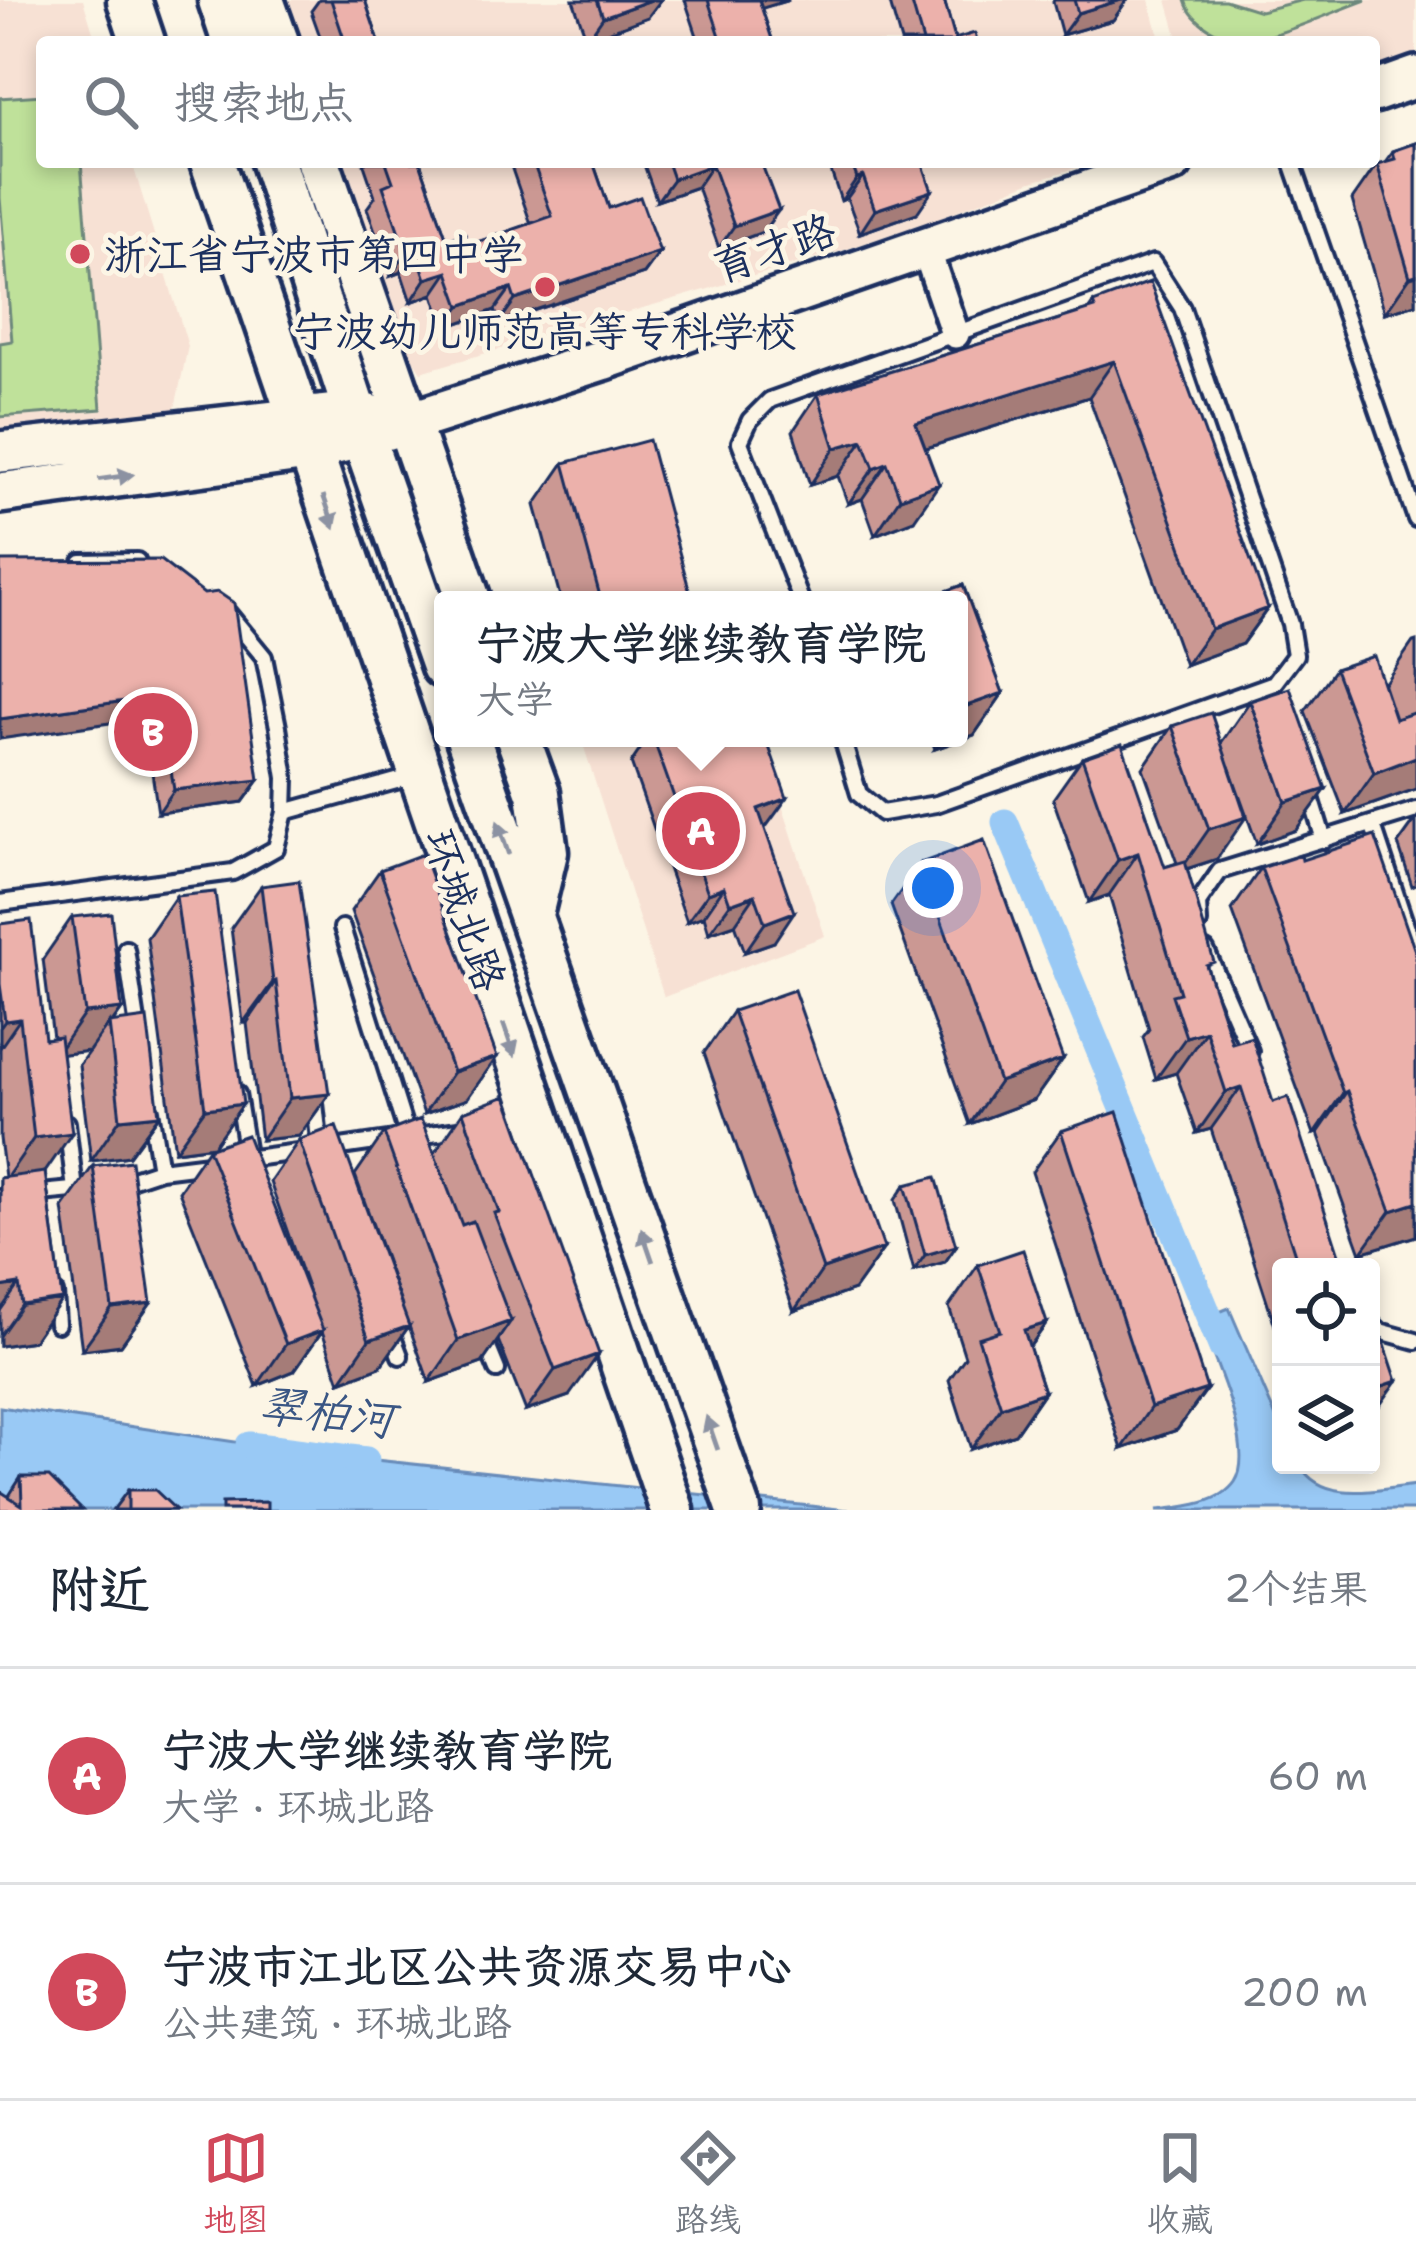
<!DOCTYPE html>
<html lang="zh">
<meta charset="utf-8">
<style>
:root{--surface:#fff;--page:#f2f2f3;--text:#1f2937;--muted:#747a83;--line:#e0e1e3;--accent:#d1495b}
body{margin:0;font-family:"Shantell Sans","LXGW WenKai TC",sans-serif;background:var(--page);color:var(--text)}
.controls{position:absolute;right:36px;bottom:36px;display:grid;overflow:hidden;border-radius:12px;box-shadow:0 6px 18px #0003}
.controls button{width:108px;height:108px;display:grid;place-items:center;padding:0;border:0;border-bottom:3px solid var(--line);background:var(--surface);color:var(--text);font:60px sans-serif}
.you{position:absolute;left:933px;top:888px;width:42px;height:42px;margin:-30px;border:9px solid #fff;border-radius:50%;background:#1a73e8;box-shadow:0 0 0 18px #1a73e833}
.badge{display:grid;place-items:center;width:78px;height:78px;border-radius:50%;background:var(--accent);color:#fff;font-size:39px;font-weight:700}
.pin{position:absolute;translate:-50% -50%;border:6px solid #fff;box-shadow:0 3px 12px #0006}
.popup{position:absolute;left:434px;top:591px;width:534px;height:156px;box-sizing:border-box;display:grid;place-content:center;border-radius:12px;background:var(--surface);filter:drop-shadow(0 3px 9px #0005);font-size:39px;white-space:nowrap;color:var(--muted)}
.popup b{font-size:45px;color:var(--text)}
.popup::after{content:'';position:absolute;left:50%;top:100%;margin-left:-24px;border:24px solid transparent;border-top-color:var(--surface)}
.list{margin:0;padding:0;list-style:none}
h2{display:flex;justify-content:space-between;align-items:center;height:156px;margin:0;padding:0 48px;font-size:51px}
h2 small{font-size:39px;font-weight:400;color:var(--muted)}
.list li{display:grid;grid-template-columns:78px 1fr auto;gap:36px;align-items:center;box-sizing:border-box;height:216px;padding:0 48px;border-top:3px solid var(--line)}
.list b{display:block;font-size:45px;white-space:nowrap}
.list p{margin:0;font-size:39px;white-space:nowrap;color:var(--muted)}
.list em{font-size:39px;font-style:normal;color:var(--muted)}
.icon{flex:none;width:66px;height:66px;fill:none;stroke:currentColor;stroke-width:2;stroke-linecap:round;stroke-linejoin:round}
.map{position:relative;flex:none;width:1416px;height:1510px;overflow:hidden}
.search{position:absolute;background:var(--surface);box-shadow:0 6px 18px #0003;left:36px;right:36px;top:36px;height:132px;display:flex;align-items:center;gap:30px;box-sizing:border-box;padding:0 42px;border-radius:12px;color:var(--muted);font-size:45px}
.sheet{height:588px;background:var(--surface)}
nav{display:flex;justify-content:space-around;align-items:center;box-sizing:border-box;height:168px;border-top:3px solid var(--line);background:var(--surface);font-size:33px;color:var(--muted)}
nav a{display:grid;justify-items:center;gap:6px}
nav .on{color:var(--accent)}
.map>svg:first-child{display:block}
.built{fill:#f7e1d4}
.green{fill:#bfe19a;stroke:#6d887c;stroke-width:3}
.water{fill:#99c9f5;stroke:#678bb9;stroke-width:3}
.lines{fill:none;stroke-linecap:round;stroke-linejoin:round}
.canal{stroke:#99c9f5;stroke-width:27}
.service-casing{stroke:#1b2f5e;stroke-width:22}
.minor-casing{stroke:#1b2f5e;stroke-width:36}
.secondary-casing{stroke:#1b2f5e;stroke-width:48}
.primary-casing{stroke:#1b2f5e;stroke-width:51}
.service{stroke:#fcf5e5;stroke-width:14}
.minor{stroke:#fcf5e5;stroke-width:27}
.secondary{stroke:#fcf5e5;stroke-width:39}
.primary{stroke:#fcf5e5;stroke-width:42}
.wall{fill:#cb9893;stroke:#1b2f5e;stroke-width:3}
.shaded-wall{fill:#a57c78;stroke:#1b2f5e;stroke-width:3}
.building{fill:#ecb1ab;stroke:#1b2f5e;stroke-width:3}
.oneway{fill:#8c92a2}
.poi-dot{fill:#d1495b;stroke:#fcf5e5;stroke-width:4.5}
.labels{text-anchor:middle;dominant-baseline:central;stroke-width:10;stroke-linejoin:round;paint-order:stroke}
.street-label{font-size:42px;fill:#1b2f5e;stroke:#fcf5e5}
.poi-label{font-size:42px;fill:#1b2f5e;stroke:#fcf5e5;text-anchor:start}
.water-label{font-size:45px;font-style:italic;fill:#3a5684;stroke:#fcf5e5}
</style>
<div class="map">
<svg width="1416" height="1510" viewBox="0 0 1416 1510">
<rect width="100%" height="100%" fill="#fcf5e5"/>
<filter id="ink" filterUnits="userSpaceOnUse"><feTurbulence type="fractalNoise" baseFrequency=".00833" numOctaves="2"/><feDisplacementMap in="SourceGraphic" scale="24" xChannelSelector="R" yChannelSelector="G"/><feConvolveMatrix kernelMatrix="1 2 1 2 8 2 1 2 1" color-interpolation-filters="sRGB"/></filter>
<g filter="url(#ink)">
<path class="built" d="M 0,0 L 83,0 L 96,42 L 42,42 L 42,162 L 132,162 L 188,346 L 173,418 L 0,434 Z
M 273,0 L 1149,0 L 1161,42 L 288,42 Z
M 1167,0 L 1416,0 L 1416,70 L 1374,85 L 1374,42 L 1179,42 Z
M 331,162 L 1097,162 L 1032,181 L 931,221 L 844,250 L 421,372 L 389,324 Z
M 581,738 L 760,738 L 825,936 L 664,997 Z"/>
<path class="green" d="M 1185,0 L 1225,0 L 1260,11 L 1303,0 L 1366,0 C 1330,13 1293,31 1256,39 C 1231,45 1192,25 1185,0 Z
M 42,95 L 42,162 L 81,162 L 101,409 L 0,417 L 0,343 L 12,341 L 0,198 L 0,98 Z"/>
<path class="water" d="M 1229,1308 L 1281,1429 L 1281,1465 L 1300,1465 C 1323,1505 1378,1489 1416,1485 L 1416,1510 L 1157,1510 C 1182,1507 1219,1505 1235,1482 C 1257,1449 1212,1355 1199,1320 Z
M 0,1407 L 309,1453 L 848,1510 L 35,1510 L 0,1505 Z"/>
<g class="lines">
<path class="canal" d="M 1005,822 L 1222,1348
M 249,1445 L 366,1460"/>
<g class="service-casing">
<path id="service" d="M 1292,162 L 1416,519
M 81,562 L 137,561
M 801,600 L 740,442 L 750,420 L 770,400 L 1153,263 L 1182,308 L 1290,624 L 1295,655 L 1274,683 L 936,804 L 882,813 L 859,794 L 842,738
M 1310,794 L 1324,840
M 285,812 L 418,775
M 1373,826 L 1416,956
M 0,903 L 233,872 L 276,848 L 285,812 L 286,778 L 278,727 L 264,657 L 228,613
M 1199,923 L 1198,903 L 1220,871 L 1416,810
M 342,928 L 409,1141
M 126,949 L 139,1035
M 1206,950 L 1250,1051
M 237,1094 L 246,1149
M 314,1094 L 320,1149
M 150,1110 L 160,1170
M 67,1123 L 75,1190
M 327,1149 L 465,1129
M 238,1160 L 305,1151
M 121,1183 L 160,1170 L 216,1163
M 0,1197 L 93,1188
M 55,1293 L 57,1324
M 1371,1322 L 1380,1331 L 1416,1341
M 391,1332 L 400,1356
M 483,1336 L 497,1370"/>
</g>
<g class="minor-casing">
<path id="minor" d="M 925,246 L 955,334"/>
</g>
<g class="secondary-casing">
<path id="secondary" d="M 1374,92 L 1416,77
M 0,452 L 355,412 L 384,418
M 0,493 L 308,451 L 363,437 L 602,360 L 1172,162"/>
</g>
<g class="primary-casing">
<path id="primary" d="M 129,0 L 143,42
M 220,0 L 234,42
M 262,0 L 277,42
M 212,162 L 672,1510
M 273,162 L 363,437 L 443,666
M 318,162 L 469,600
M 468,738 L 739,1510
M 518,738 L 538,793 L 546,852 L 531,914"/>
</g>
<use href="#service" class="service"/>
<use href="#minor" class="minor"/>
<use href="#secondary" class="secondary"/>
<use href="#primary" class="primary"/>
</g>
<path class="wall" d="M 319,0 L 365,0 L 379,42 L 322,42 L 311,11 Z
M 573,0 L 661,0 L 648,17 L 587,40 Z
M 685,0 L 789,0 L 761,8 L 773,42 L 699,42 Z
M 889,0 L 944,0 L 955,39 L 977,42 L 901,42 Z
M 1054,0 L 1127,0 L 1113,20 L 1062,35 L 1053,2 Z
M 1416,143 L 1416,304 L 1385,313 L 1352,200 L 1377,164 L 1385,162 L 1393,151 Z
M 363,162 L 420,162 L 447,240 L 469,245 L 531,224 L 512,169 L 517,162 L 593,162 L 609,208 L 660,252 L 644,274 L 499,322 L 495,310 L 444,328 L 433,294 L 411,302 L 401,272 L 391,276 L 367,208 L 375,197 Z
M 643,162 L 761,162 L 763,232 L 719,248 L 697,187 L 657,201 Z
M 828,162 L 922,162 L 917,213 L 860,233 L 847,198 L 841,201 Z
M 1093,303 L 1268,608 L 1242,644 L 1185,665 L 1089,397 L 926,448 L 914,520 L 875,535 L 862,499 L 848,504 L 838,476 L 810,485 L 793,431 L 818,394 L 1088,310 Z
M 564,463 L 692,600 L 561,600 L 535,505 Z
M 0,561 L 259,780 L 243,802 L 158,813 L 144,718 Z
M 963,585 L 1003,693 L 974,735 L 935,749 L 931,738 L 959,738 L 959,600 L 925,600 Z
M 1416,641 L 1416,789 L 1345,814 L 1305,711 L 1335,669 L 1384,684 L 1413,642 Z
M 1250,701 L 1296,830 L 1257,844 L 1229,766 L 1217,859 L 1187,869 L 1208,970 L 1232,1043 L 1273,1102 L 1343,1267 L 1281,1267 L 1281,1344 L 1211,1129 L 1197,1133 L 1176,1073 L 1156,1079 L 1143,1037 L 1149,1029 L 1109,895 L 1089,902 L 1053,799 L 1082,758 L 1165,867 L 1177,863 L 1143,768 L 1172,726 L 1221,743 Z
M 648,738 L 705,738 L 710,753 L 766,827 L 764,828 L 774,942 L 745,952 L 735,924 L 709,933 L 704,916 L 687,922 L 631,763 Z
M 1416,819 L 1416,884 L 1412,886 L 1398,844 Z
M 1302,860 L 1416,1236 L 1361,1253 L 1318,1133 L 1314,1134 L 1232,910 L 1261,868 Z
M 921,863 L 1063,1059 L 1034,1100 L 970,1124 L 891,905 Z
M 380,870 L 467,1099 L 424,1114 L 351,911 Z
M 261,886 L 329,1094 L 299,1136 L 261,1140 L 247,1023 L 243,1023 L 231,928 Z
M 176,896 L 243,1104 L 213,1146 L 175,1151 L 147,938 Z
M 72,917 L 122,1009 L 113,1022 L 159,1115 L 129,1156 L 91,1161 L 79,1065 L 89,1051 L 62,1054 L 45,1172 L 62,1299 L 33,1341 L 0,1346 L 0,1178 L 5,1177 L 0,1138 L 0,924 L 45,1039 L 53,1038 L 43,959 Z
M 733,1011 L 884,1248 L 854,1290 L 794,1311 L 704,1053 Z
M 463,1112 L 569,1396 L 526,1411 L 498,1340 L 482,1363 L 429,1382 L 409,1326 L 380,1367 L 340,1382 L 322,1331 L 294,1371 L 257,1386 L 179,1191 L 208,1149 L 311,1299 L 270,1182 L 299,1140 L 402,1306 L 355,1175 L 384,1133 L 434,1154 Z
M 1061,1131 L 1207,1389 L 1177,1430 L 1122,1449 L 1032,1172 Z
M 93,1166 L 151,1303 L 121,1345 L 82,1350 L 63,1208 Z
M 905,1185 L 956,1246 L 945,1262 L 914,1271 L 895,1200 Z
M 978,1265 L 1047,1323 L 1029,1347 L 1044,1392 L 1015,1434 L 971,1449 L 949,1380 L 965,1357 L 949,1307 Z
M 21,1477 L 82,1510 L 0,1510 Z
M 128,1490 L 176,1510 L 113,1510 Z"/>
<path class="shaded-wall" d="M 651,0 L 661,0 L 648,17 L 587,40 L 603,17 Z
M 751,0 L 789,0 L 740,15 Z
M 1121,0 L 1127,0 L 1113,20 L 1062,35 L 1078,13 Z
M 712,165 L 697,187 L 657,201 L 673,179 Z
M 863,176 L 847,198 L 841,201 L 857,178 Z
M 932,191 L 917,213 L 860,233 L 875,210 Z
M 779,210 L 763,232 L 719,248 L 734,226 Z
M 416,250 L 401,272 L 391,276 L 406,253 Z
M 660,252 L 644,274 L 499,322 L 515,300 Z
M 448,272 L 433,294 L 411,302 L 426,279 Z
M 1416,275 L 1416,304 L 1385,313 L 1410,277 Z
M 511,288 L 495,310 L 444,328 L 460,306 Z
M 1114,361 L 1089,397 L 891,459 L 916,423 Z
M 863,440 L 838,476 L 810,485 L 835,448 Z
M 887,463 L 862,499 L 848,504 L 874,468 Z
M 939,484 L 914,520 L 875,535 L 900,498 Z
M 1268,608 L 1242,644 L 1185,665 L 1211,629 Z
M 1003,693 L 974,735 L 935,749 L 943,738 L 959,738 L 959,715 L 964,707 Z
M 160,696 L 144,718 L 0,739 L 0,719 Z
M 1416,757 L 1416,789 L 1345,814 L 1374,773 Z
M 259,780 L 243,802 L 158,813 L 174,790 Z
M 1326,789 L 1296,830 L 1257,844 L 1286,802 Z
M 787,798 L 766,827 L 737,838 L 758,809 Z
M 1246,817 L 1217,859 L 1180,871 L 1209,829 Z
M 1138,853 L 1109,895 L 1089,902 L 1118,860 Z
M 724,887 L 704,916 L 687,922 L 708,893 Z
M 755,895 L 735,924 L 709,933 L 730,904 Z
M 794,912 L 774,942 L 745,952 L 765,923 Z
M 276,981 L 247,1023 L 243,1023 L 273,982 Z
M 122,1009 L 109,1027 L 109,1023 L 89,1051 L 56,1055 L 85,1013 Z
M 20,1019 L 0,1048 L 0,1028 L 5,1021 Z
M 1206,1031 L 1176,1073 L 1156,1079 L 1186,1037 Z
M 497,1057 L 467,1099 L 424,1114 L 453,1072 Z
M 1063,1059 L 1034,1100 L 970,1124 L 999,1082 Z
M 1241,1087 L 1211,1129 L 1197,1133 L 1226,1092 Z
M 1347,1091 L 1318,1133 L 1314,1134 L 1343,1093 Z
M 329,1094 L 299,1136 L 261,1140 L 290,1098 Z
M 243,1104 L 213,1146 L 175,1151 L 205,1109 Z
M 159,1115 L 129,1156 L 91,1161 L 120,1119 Z
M 72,1133 L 43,1175 L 5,1180 L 34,1138 Z
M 1416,1203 L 1416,1236 L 1361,1253 L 1391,1211 Z
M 956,1246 L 945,1262 L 914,1271 L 925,1255 Z
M 884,1248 L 854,1290 L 794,1311 L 823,1269 Z
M 19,1284 L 0,1311 L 0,1287 Z
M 62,1299 L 33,1341 L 0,1346 L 0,1336 L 22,1305 Z
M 151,1303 L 121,1345 L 82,1350 L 112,1308 Z
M 511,1321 L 482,1363 L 429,1382 L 458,1340 Z
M 1047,1323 L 1017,1364 L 1024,1330 Z
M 409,1326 L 380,1367 L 340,1382 L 369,1340 Z
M 323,1330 L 294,1371 L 257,1386 L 286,1344 Z
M 599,1354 L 569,1396 L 526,1411 L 555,1370 Z
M 1397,1381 L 1371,1418 L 1371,1390 Z
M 1207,1389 L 1177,1430 L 1122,1449 L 1151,1407 Z
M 1044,1392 L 1015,1434 L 971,1449 L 1001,1407 Z"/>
<path class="building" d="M 331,0 L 365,0 L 379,42 L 345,42 Z
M 597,0 L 651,0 L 603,17 Z
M 708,0 L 759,0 L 773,42 L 722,42 Z
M 911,0 L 944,0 L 955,39 L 975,33 L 977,42 L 923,42 Z
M 1074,0 L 1121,0 L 1078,13 Z
M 1416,143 L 1416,275 L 1410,277 L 1377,164 L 1395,159 L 1393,151 Z
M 386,162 L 420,162 L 447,240 L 465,233 L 469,245 L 552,216 L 533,162 L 593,162 L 609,208 L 640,197 L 660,252 L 515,300 L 511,288 L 460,306 L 448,272 L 426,279 L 416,250 L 406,253 L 383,186 L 393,182 Z
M 667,162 L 761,162 L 779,210 L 734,226 L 712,165 L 673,179 Z
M 851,162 L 922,162 L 932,191 L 875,210 L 863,176 L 857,178 Z
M 1150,282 L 1268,608 L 1211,629 L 1114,361 L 916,423 L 939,484 L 900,498 L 887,463 L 874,468 L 863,440 L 835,448 L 818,394 L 1095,308 L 1093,303 Z
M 649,440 L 692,600 L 601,600 L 564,463 Z
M 160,560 L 204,594 L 218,592 L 234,603 L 259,780 L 174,790 L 160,696 L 0,719 L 0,561 Z
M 963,585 L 1003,693 L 964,707 L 959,693 L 959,600 L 927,600 L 926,598 Z
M 1374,656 L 1395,719 L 1416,712 L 1416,757 L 1374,773 L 1335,669 Z
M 1290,688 L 1326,789 L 1286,802 L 1250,701 Z
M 1211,713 L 1246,817 L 1209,829 L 1172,726 Z
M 653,738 L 705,738 L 710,753 L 752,738 L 766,738 L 787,798 L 758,809 L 794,912 L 765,923 L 755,895 L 730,904 L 724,887 L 708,893 Z
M 1122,744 L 1165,867 L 1185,861 L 1214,962 L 1206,965 L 1232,1043 L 1252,1037 L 1273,1102 L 1288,1097 L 1343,1267 L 1299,1267 L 1241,1087 L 1226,1092 L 1206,1031 L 1186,1037 L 1172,995 L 1180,993 L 1138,853 L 1118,860 L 1082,758 Z
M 1375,836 L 1416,954 L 1416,1203 L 1391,1211 L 1347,1091 L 1343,1093 L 1261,868 L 1301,855 L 1302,860 Z
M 984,840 L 1063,1059 L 999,1082 L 921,863 Z
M 423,854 L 497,1057 L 453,1072 L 380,870 Z
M 299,881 L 329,1094 L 290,1098 L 276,981 L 273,982 L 261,886 Z
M 215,892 L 243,1104 L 205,1109 L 176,896 Z
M 111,913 L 122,1009 L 85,1013 L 72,917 Z
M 31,920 L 45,1039 L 60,1037 L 72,1133 L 34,1138 L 20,1019 L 5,1021 L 0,984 L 0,924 Z
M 794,990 L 884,1248 L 823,1269 L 733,1011 Z
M 147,1018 L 159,1115 L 120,1119 L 109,1023 Z
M 506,1096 L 599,1354 L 555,1370 L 494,1213 L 499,1212 L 463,1112 Z
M 1117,1112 L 1207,1389 L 1151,1407 L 1061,1131 Z
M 421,1119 L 462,1225 L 473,1221 L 511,1321 L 458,1340 L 384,1133 Z
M 336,1126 L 409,1326 L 369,1340 L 299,1140 Z
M 247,1135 L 323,1330 L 286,1344 L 208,1149 Z
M 131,1161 L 151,1303 L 112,1308 L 93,1166 Z
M 45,1172 L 62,1299 L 22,1305 L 19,1284 L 0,1287 L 0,1178 Z
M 936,1177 L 956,1246 L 925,1255 L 905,1185 Z
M 1023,1250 L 1047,1323 L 1024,1330 L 1044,1392 L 1001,1407 L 978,1338 L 1000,1331 L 978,1265 Z
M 1383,1339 L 1397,1381 L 1371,1390 L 1371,1343 Z
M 21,1477 L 49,1477 L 82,1510 L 0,1510 L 0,1491 L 22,1505 Z
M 128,1490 L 155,1490 L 176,1510 L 128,1510 Z
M 267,1502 L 267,1510 L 222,1510 L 222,1503 Z"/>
<defs><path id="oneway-solid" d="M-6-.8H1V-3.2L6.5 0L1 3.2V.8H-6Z" transform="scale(3)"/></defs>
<g class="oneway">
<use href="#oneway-solid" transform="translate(116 477) rotate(-8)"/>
<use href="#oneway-solid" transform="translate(329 512) rotate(71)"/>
<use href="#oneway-solid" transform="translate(503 838) rotate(-109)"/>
<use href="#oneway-solid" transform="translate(509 1040) rotate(71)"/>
<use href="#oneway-solid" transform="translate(647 1245) rotate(-109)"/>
<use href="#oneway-solid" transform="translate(712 1433) rotate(-109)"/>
</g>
</g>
<g class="poi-dot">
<circle cx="80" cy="254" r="12"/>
<circle cx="545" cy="287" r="12"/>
</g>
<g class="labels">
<g class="street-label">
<text transform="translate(774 248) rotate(-19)">育才路</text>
<text transform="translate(465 910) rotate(71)">环城北路</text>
</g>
<g class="poi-label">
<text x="104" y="254">浙江省宁波市第四中学</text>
<text x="545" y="331" text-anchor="middle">宁波幼儿师范高等专科学校</text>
</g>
<g class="water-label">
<text transform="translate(327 1412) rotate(7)">翠柏河</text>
</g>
</g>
</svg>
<div class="controls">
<button><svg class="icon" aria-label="locate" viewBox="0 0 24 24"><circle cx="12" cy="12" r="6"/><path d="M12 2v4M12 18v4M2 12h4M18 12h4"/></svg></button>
<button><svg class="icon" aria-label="layers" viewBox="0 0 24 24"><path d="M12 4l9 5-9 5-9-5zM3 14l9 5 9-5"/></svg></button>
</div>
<div class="you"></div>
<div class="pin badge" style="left:701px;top:831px">A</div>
<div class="popup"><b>宁波大学继续教育学院</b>大学</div>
<div class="pin badge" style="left:153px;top:732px">B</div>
<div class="search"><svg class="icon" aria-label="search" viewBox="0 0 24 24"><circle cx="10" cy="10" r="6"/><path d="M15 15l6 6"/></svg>搜索地点</div>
</div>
<section class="sheet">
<h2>附近<small>2个结果</small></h2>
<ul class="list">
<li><span class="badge">A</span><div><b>宁波大学继续教育学院</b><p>大学 · 环城北路</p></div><em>60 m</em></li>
<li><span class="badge">B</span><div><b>宁波市江北区公共资源交易中心</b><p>公共建筑 · 环城北路</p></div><em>200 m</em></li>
</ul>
</section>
<nav>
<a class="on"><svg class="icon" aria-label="map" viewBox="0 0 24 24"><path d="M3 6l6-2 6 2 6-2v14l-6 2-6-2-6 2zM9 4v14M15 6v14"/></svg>地图</a>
<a><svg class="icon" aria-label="directions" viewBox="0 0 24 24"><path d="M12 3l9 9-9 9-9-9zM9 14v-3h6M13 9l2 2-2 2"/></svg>路线</a>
<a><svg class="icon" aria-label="saved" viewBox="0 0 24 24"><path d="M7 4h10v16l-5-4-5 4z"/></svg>收藏</a>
</nav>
